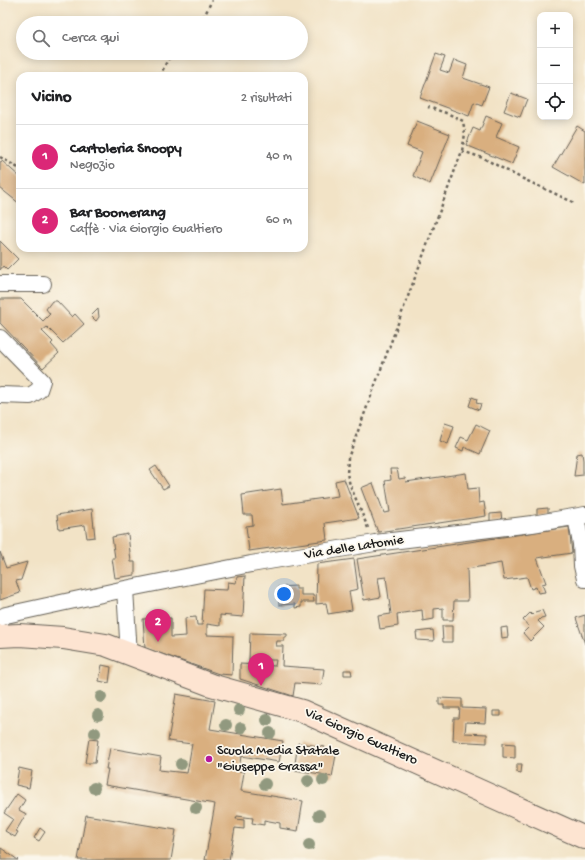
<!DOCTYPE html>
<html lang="it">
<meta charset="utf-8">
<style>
:root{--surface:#fff;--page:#f6f6f6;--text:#202124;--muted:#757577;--line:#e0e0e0;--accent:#db2777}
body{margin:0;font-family:"Gochi Hand",sans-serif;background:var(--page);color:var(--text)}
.controls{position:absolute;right:12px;top:12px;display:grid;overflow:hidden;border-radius:8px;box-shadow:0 2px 10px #0003}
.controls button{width:36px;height:36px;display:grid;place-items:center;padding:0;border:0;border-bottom:1px solid var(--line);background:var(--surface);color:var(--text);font:20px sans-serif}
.you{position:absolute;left:284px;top:594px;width:14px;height:14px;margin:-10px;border:3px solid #fff;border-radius:50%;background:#1a73e8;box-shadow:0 0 0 6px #1a73e833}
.badge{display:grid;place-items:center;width:26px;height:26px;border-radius:50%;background:var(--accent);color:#fff;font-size:13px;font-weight:700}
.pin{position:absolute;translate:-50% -33px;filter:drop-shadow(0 1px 2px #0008)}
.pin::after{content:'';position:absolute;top:21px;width:14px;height:12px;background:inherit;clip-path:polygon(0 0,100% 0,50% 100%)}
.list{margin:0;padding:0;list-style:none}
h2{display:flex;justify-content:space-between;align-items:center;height:52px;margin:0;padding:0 16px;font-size:17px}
h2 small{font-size:13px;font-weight:400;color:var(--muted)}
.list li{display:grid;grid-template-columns:26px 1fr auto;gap:12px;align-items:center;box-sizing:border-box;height:64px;padding:0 16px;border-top:1px solid var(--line)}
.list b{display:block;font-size:15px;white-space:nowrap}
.list p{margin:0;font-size:13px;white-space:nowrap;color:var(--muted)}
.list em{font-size:13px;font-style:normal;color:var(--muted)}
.icon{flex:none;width:22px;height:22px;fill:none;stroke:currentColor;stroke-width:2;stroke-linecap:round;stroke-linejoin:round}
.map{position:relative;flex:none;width:585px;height:860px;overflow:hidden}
.search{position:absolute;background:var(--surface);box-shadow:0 2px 10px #0003;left:16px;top:16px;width:292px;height:44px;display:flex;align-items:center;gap:10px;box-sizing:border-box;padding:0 14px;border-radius:22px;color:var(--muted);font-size:15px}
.panel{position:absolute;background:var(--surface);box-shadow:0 2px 10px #0003;left:16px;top:72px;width:292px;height:180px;border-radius:12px}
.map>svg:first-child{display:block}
.building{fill:#d9af7f}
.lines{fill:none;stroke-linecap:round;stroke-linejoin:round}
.street-casing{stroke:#676258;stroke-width:18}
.secondary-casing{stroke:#676258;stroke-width:24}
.path{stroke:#676258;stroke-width:2.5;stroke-dasharray:3 3;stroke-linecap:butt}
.street{stroke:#fff;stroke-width:16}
.secondary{stroke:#fde4d1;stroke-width:22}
.tree{fill:#91997f}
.poi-dot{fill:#b5179e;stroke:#fbf7ec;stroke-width:1.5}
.labels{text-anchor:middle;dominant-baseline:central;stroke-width:3.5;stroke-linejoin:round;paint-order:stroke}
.street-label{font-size:14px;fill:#1c1c1c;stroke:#fbf7ec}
.poi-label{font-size:14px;fill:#1c1c1c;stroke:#fbf7ec;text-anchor:start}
</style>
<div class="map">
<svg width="585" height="860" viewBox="0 0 585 860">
<rect width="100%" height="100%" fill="#fbf7ec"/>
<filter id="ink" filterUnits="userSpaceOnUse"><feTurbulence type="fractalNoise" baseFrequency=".025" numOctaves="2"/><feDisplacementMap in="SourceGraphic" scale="8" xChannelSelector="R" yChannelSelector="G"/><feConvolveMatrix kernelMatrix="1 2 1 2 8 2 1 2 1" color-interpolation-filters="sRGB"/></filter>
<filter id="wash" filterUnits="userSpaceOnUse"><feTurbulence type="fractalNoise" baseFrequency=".012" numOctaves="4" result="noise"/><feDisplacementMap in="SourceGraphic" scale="16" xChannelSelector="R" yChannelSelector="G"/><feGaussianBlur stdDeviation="0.9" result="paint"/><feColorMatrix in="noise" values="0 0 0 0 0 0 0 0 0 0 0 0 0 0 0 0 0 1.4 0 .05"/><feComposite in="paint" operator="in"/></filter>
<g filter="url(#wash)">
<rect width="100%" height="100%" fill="#f2e3c6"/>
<g id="blocks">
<path class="building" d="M 436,54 L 445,57 L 440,70 L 449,73 L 454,60 L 467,65 L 463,78 L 489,87 L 482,105 L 474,102 L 469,116 L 420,98 Z
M 511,93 L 527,99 L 520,117 L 504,111 Z
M 486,116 L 502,123 L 496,137 L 519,147 L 512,164 L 466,145 L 473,128 L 480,131 Z
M 417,121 L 450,134 L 430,184 L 413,176 L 422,152 L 407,146 Z
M 577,126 L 585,131 L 585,185 L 553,167 Z
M 2,161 L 20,177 L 20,204 L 0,188 L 0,162 Z
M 0,241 L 18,259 L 7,270 L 3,266 L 0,270 Z
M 0,299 L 21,299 L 43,321 L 50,314 L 46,309 L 52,301 L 57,301 L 72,317 L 75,314 L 84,324 L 63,343 L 47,327 L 42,331 L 53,342 L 51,344 L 59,353 L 43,368 L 0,323 Z
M 98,309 L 99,317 L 96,321 L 91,316 Z
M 472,397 L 477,399 L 476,403 L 481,404 L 479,410 L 469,406 Z
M 445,423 L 454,426 L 448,444 L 440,441 Z
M 476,424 L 490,431 L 480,454 L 464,447 L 463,451 L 456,448 L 461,437 L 468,440 Z
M 582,453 L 583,460 L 583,475 L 574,476 L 577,454 Z
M 156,466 L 169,486 L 163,489 L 150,470 Z
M 390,469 L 397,469 L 399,479 L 405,478 L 406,482 L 466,473 L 468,489 L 478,488 L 479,503 L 484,502 L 486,516 L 378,532 L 361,488 L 373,483 L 384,513 L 390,512 L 385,481 L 391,480 Z
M 344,479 L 359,518 L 325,523 L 327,540 L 249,551 L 246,526 L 253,525 L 252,515 L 244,515 L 242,495 L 281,489 L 283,504 L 338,496 L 335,481 Z
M 548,508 L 548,514 L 537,515 L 537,509 Z
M 92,509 L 95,537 L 87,538 L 85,525 L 59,529 L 57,515 Z
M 501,513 L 502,521 L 490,522 L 490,514 Z
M 569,527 L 572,553 L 537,558 L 546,583 L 542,584 L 545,592 L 538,593 L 536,587 L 531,589 L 527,577 L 504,580 L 501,563 L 467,569 L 468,601 L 454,601 L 453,620 L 443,620 L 443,608 L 434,609 L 434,619 L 423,621 L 422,610 L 397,614 L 398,626 L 380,629 L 378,616 L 391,614 L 386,577 L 378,578 L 381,597 L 364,600 L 357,559 L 383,555 Z
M 128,534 L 131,562 L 135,562 L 135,575 L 115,578 L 112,558 L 115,558 L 112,537 Z
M 0,552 L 6,568 L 27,562 L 21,580 L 16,581 L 20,593 L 0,600 Z
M 354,559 L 358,589 L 349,591 L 352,610 L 328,614 L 326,603 L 316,604 L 317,564 Z
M 245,576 L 243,617 L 220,615 L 220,626 L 207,624 L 207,635 L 233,636 L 232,675 L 219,674 L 145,648 L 143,619 L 171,618 L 171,637 L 186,636 L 185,618 L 196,617 L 197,625 L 202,625 L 204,589 L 227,590 L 228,582 L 236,583 L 237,577 Z
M 296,586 L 296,589 L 301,589 L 301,595 L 313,595 L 314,602 L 301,602 L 301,607 L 295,608 L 295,604 L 279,605 L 278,587 Z
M 542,610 L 545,617 L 541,618 L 538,621 L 544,627 L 530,641 L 523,633 L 529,627 L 523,620 L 530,613 L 532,615 L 535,612 Z
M 585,615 L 585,644 L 576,618 Z
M 442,626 L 452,626 L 452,642 L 443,642 Z
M 507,627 L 508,637 L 502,638 L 501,628 Z
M 433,630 L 434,641 L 417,640 L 416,632 Z
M 250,633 L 287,634 L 287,637 L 284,637 L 284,641 L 277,641 L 276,646 L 283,646 L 282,666 L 324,669 L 322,685 L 295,683 L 293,696 L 240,679 L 240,664 L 275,666 L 276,660 L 249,660 Z
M 102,665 L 111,667 L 109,683 L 99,681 Z
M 344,670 L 351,670 L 352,675 L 344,675 Z
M 176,694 L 215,701 L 210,729 L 283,741 L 279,762 L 241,756 L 239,771 L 244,772 L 241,791 L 303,801 L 298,831 L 280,828 L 280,823 L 264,820 L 264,825 L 252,823 L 253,818 L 237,816 L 236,819 L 244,820 L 244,829 L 235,828 L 229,860 L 205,860 L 215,804 L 105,785 L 108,769 L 106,769 L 110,748 L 161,757 L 159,770 L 187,773 L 192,744 L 168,741 Z
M 439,698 L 462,699 L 462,708 L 486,709 L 485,723 L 466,722 L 465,733 L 487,734 L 487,743 L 453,741 L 454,718 L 459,718 L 460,708 L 444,708 L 444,705 L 439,705 Z
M 493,711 L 501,711 L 501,716 L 493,716 Z
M 89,739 L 98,740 L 95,763 L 85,763 Z
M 298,743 L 325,747 L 324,753 L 336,755 L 332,777 L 321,774 L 294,770 Z
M 503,743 L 515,744 L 515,758 L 503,757 Z
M 517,764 L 522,764 L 521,773 L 517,772 Z
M 19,768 L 32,771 L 29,788 L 16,785 Z
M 17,794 L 25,800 L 19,810 L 26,814 L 16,831 L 18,832 L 15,837 L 5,831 L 13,819 L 4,813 Z
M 86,815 L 176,830 L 171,860 L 78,860 Z
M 40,828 L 45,832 L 39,841 L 34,838 Z
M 1,848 L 18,860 L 1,860 Z"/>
</g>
</g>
<g filter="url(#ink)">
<use href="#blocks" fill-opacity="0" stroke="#676258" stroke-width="1"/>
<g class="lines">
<g class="street-casing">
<path id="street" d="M 0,284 L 43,284
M 0,338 L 42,381 L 39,390 L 30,396 L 0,395
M 576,517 L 581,544 L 582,566 L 585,579
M 125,589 L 251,564 L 375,543 L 532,524 L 585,515
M 0,618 L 6,615 L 125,589 L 129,655"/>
</g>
<g class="secondary-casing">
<path id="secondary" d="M 0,636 L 19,635 L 63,638 L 106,645 L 211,685 L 302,711 L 585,838"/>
</g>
<path class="path" d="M 201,23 L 212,0
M 160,76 L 167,61 L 173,53
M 462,151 L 483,158 L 519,177 L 575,203
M 0,157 L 20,169
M 368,528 L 350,485 L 347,474 L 348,458 L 462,151 L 465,134 L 463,121 L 449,114 L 428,107"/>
<use href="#street" class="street"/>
<use href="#secondary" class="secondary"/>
</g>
<g class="tree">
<circle cx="101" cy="697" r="6"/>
<circle cx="239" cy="710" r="6"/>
<circle cx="98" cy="715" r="6"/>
<circle cx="267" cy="720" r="6"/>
<circle cx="226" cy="725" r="6"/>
<circle cx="241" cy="728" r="6"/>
<circle cx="95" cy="733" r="6"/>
<circle cx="270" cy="733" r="6"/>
<circle cx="181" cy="764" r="6"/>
<circle cx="323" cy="780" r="6"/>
<circle cx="308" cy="781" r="6"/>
<circle cx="265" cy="784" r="6"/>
<circle cx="94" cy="788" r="6"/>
<circle cx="196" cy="808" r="6"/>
<circle cx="319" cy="815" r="6"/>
<circle cx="309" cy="845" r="6"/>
</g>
</g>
<circle class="poi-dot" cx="209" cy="759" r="4"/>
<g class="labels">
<g class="street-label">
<text transform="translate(354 548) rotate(-9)">Via delle Latomie</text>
<text transform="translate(361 737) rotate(24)">Via Giorgio Gualtiero</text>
</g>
<g class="poi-label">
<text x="217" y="751">Scuola Media Statale<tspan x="217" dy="16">"Giuseppe Grassa"</tspan></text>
</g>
</g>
</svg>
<div class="controls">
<button>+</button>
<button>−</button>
<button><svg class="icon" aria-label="locate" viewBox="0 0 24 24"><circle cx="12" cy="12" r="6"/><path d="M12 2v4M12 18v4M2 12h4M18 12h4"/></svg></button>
</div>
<div class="you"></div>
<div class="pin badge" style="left:261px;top:686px">1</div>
<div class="pin badge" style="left:158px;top:642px">2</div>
<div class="search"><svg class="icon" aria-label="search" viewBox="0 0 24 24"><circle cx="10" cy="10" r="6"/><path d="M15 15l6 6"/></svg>Cerca qui</div>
<section class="panel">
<h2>Vicino<small>2 risultati</small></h2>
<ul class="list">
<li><span class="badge">1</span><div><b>Cartoleria Snoopy</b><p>Negozio</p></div><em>40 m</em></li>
<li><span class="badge">2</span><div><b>Bar Boomerang</b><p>Caffè · Via Giorgio Gualtiero</p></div><em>60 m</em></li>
</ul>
</section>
</div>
